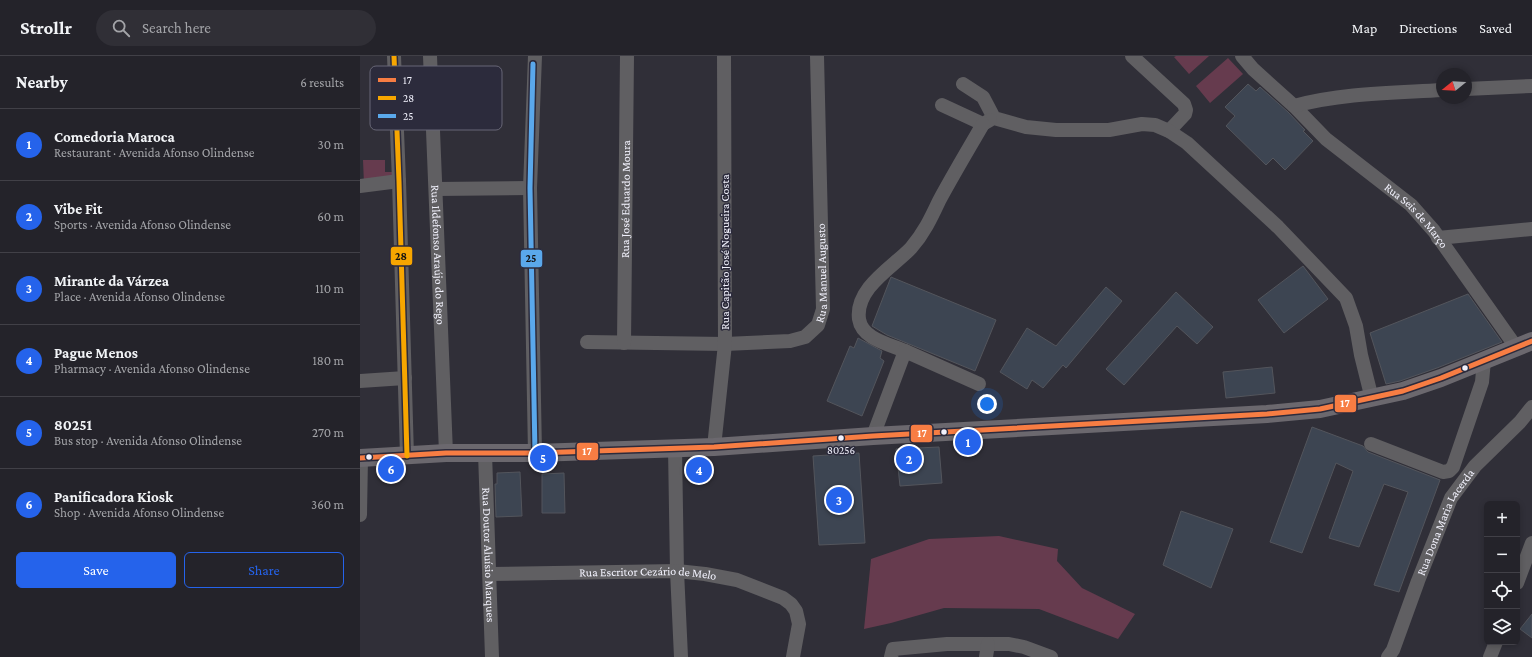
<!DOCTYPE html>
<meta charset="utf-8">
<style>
:root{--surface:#24232a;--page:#302f36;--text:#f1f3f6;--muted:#a3a4a8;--line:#414047;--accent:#2563eb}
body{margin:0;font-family:"Crimson Pro",serif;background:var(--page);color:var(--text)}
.controls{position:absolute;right:12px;bottom:12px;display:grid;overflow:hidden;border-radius:6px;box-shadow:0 2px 6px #0003}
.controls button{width:36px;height:36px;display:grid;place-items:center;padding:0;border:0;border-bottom:1px solid var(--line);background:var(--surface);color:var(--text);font:20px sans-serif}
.compass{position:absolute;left:1076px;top:12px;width:36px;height:36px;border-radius:50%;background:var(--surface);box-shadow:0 2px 6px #0003;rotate:252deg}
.you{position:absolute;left:627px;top:348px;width:14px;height:14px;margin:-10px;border:3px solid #fff;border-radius:50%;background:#1a73e8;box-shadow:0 0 0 6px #1a73e833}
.badge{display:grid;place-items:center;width:26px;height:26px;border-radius:50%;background:var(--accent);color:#fff;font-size:13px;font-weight:700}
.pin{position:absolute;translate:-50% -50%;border:2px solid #fff;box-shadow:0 1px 4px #0006}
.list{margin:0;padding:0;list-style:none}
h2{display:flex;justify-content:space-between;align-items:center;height:52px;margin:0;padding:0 16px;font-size:17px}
h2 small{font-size:13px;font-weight:400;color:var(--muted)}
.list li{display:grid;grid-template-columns:26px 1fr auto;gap:12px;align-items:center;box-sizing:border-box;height:72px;padding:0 16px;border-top:1px solid var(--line)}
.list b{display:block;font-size:15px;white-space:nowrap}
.list p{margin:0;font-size:13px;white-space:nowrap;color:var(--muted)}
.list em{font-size:13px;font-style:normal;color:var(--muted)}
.actions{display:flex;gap:8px;padding:12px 16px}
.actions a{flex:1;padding:9px 0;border:1px solid var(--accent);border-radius:6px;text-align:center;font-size:14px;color:var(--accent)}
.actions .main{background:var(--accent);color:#fff}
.icon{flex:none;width:22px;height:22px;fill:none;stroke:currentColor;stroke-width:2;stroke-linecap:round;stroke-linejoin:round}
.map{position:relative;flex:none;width:1172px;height:601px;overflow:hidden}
header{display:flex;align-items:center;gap:24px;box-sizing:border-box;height:56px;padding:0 20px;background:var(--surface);border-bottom:1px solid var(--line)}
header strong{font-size:19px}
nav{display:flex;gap:22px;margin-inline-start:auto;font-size:14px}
.search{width:280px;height:36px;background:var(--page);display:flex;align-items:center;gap:10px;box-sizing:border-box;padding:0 14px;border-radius:22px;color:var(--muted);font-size:15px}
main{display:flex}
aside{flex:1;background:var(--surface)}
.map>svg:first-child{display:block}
.green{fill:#663b4e}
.building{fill:#3d4552;stroke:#53555c}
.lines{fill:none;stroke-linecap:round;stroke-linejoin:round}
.minor{stroke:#605f62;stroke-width:14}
.major{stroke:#6b686e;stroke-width:18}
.bus-1-casing{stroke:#2c2b3c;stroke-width:8}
.bus-2-casing{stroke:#2c2b3c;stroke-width:8}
.bus-3-casing{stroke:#2c2b3c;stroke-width:8}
.bus-1{stroke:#f77d43;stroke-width:5}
.bus-2{stroke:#f7a600;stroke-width:5}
.bus-3{stroke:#5aa8eb;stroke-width:5}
.bus-dot{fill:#f1f1fc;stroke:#2c2b3c;stroke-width:1.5}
.labels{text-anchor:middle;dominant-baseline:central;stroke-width:3;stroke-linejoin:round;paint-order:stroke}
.bus-label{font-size:11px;fill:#f1f1fc;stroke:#2c2b3c}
.street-label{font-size:12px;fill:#f1f1fc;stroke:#2c2b3c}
.key{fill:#2c2b3c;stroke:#676676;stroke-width:1}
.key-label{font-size:11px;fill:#f1f1fc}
.line-badge{stroke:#2c2b3c;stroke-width:1.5}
.badge-label{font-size:11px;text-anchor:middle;font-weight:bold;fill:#fff}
.pale-badge-label{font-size:11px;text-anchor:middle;font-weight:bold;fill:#111}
</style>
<header>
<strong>Strollr</strong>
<div class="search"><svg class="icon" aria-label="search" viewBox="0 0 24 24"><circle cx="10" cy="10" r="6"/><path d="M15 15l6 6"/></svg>Search here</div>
<nav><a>Map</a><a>Directions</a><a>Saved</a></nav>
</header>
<main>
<aside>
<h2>Nearby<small>6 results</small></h2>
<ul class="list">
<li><span class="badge">1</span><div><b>Comedoria Maroca</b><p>Restaurant · Avenida Afonso Olindense</p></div><em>30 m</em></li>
<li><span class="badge">2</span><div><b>Vibe Fit</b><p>Sports · Avenida Afonso Olindense</p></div><em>60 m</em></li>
<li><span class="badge">3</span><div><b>Mirante da Várzea</b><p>Place · Avenida Afonso Olindense</p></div><em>110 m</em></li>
<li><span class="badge">4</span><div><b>Pague Menos</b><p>Pharmacy · Avenida Afonso Olindense</p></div><em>180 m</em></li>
<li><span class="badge">5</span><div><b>80251</b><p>Bus stop · Avenida Afonso Olindense</p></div><em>270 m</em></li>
<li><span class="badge">6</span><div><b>Panificadora Kiosk</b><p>Shop · Avenida Afonso Olindense</p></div><em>360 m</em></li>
</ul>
<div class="actions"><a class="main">Save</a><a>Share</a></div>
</aside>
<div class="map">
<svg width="1172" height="601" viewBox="0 0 1172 601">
<rect width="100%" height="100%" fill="#302f38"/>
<path class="green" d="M 816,0 L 849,0 L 829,18 L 814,1 Z
M 868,2 L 883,18 L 850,47 L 836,30 Z
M 3,104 L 25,104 L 25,116 L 37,116 L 37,121 L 4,128 Z
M 639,480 L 698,493 L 697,505 L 722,532 L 775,558 L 758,583 L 679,553 L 584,552 L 531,567 L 504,573 L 511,503 L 569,483 Z"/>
<path class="building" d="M 888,28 L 896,35 L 900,31 L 928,56 L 945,74 L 943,75 L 953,85 L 925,114 L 913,102 L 906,109 L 866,70 L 875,60 L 865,51 Z
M 943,210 L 968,243 L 924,277 L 898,244 Z
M 531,221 L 636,264 L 615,315 L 527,279 L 512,270 Z
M 746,231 L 762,245 L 706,312 L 703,309 L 683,332 L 672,324 L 667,333 L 640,316 L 667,272 L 696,290 Z
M 816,236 L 853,271 L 837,288 L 817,270 L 764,329 L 746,313 Z
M 1108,238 L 1142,286 L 1077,312 L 1040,325 L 1026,328 L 1010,277 Z
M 498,282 L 522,295 L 520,302 L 524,305 L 502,360 L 467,345 L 490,290 L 494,292 Z
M 912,311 L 915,337 L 866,342 L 863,316 Z
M 952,371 L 1003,390 L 1008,396 L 1080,424 L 1039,536 L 1014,529 L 1048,436 L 1024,428 L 999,491 L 969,482 L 993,415 L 976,407 L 942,497 L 910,486 Z
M 579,391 L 582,427 L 540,430 L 536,393 Z
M 499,397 L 505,487 L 459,489 L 453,400 Z
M 160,416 L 162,460 L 136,461 L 135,428 L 137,428 L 137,417 Z
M 204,417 L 205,457 L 182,457 L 182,418 Z
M 821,455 L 873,473 L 851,532 L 803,509 Z
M 1172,558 L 1172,582 L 1160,573 Z"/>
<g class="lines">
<g class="minor">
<path d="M 34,0 L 39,125 L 47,400"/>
<path id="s1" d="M 70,0 L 86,397"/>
<path d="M 175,0 L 170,132 L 175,397"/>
<path d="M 772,0 L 824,48 L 826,54 L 825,58 L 809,75"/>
<path id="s2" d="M 882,0 L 893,13 L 934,50 L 966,83 L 1051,149 L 1074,175 L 1156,291"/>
<path d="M 603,28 L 623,41 L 634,62 L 666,71 L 696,74 L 749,74 L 782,68 L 795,69 L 809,75 L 827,87 L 918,171 L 986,242 L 996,270 L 1001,299 L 1012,343"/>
<path d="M 1106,33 L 1172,30"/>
<path d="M 582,49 L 623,68 L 630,64"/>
<path d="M 934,50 C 982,37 1032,37 1082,34"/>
<path d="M 0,130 L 39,125"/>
<path d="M 76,133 L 170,132"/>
<path d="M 1078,182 L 1172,173"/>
<path id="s3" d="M 227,286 L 365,288 L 430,285 L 445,281 L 458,269 L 463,253 L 457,0"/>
<path id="s4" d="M 264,287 L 267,0"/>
<path d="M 545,295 C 529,288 502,283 499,263 C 495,232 533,211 551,192 C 564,177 571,162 579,145 C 593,119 608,94 623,68"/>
<path d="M 0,325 L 45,322"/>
<path d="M 513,380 L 545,295 L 619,328"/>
<path d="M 1011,388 L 1083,416 L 1089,415 L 1093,411 L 1122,326 L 1124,304"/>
<path d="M 354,391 L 365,288 L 364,0"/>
<path d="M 315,392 L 317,515 L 321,601"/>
<path id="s5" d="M 125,397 L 132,601"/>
<path d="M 0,459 L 1,402"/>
<path id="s6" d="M 130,518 L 317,515 L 345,518 L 377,524 L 423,542 L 431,548 L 436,555 L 439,568 L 433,601"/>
<path d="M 1157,527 L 1172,487"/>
<path d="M 531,601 L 533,593 L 587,588 L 649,588 L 664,591 L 691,601"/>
<path d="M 626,601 L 628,588"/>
<path id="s7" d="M 1028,601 L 1033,594 L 1058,525 L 1091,442 L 1115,410 L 1160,366 L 1172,351"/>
<path d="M 1130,601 L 1136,586"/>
</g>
<path class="major" d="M 0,402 L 86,397 L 175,397 L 354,391 L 513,380 L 907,358 L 960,353 L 1043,335 L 1081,322 L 1172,285"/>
<g class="bus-1-casing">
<path id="bus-1" d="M 0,402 L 86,397 L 175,397 L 354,391 L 513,380 L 907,358 L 960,353 L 1043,335 L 1081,322 L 1172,285"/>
</g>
<g class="bus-2-casing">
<path id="bus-2" d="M 34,0 L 39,125 L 47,400"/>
</g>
<g class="bus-3-casing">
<path id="bus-3" d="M 173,8 L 170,132 L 175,397"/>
</g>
<use href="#bus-1" class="bus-1"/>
<use href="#bus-2" class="bus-2"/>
<use href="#bus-3" class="bus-3"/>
</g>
<g class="bus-dot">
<circle cx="1105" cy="312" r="3.5"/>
<circle cx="584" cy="376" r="3.5"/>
<circle cx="481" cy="382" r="3.5"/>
<circle cx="9" cy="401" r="3.5"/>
</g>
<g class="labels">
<g class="bus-label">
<text x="481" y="394">80256</text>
</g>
<g class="street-label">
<text stroke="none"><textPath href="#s4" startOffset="144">Rua José Eduardo Moura</textPath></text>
<text stroke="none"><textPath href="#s2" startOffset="237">Rua Seis de Março</textPath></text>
<text transform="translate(365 196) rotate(-90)">Rua Capitão José Nogueira Costa</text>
<text stroke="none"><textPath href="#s1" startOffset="199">Rua Ildefonso Araújo do Rego</textPath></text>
<text stroke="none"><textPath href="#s3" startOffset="289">Rua Manuel Augusto</textPath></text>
<text stroke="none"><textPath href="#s7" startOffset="147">Rua Dona Maria Lacerda</textPath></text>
<text stroke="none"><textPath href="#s5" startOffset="102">Rua Doutor Aluísio Marques</textPath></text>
<text stroke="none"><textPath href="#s6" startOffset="158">Rua Escritor Cezário de Melo</textPath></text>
</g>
</g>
<rect x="10" y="10" width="132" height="64" rx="6" class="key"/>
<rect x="18" y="22" width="18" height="4" fill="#f77d43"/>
<rect x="18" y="40" width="18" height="4" fill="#f7a600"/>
<rect x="18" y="58" width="18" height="4" fill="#5aa8eb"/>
<g class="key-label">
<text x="43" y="28">17</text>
<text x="43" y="46">28</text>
<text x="43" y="64">25</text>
</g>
<g class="line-badge">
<rect x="30" y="190" width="23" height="20" rx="4" fill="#f7a600"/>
<rect x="160" y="193" width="23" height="19" rx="4" fill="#5aa8eb"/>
<rect x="974" y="338" width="23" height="19" rx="4" fill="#f77d43"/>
<rect x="550" y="368" width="23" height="19" rx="4" fill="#f77d43"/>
<rect x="216" y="386" width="23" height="19" rx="4" fill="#f77d43"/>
</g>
<g class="badge-label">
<text x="985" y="351">17</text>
<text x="562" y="381">17</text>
<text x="227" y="399">17</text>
</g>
<g class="pale-badge-label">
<text x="41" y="204">28</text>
<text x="171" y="206">25</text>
</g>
</svg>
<div class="controls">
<button>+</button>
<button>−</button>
<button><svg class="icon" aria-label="locate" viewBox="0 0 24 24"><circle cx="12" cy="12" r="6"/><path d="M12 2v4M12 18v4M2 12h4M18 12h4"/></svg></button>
<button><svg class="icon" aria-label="layers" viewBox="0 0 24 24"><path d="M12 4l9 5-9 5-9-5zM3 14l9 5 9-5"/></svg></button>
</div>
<svg class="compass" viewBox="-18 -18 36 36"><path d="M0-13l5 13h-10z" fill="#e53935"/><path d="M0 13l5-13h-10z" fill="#a3a4a8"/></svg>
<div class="you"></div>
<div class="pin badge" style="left:608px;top:386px">1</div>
<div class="pin badge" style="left:549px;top:403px">2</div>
<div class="pin badge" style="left:479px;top:444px">3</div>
<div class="pin badge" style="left:339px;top:414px">4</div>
<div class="pin badge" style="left:183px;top:402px">5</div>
<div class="pin badge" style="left:31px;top:413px">6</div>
</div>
</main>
